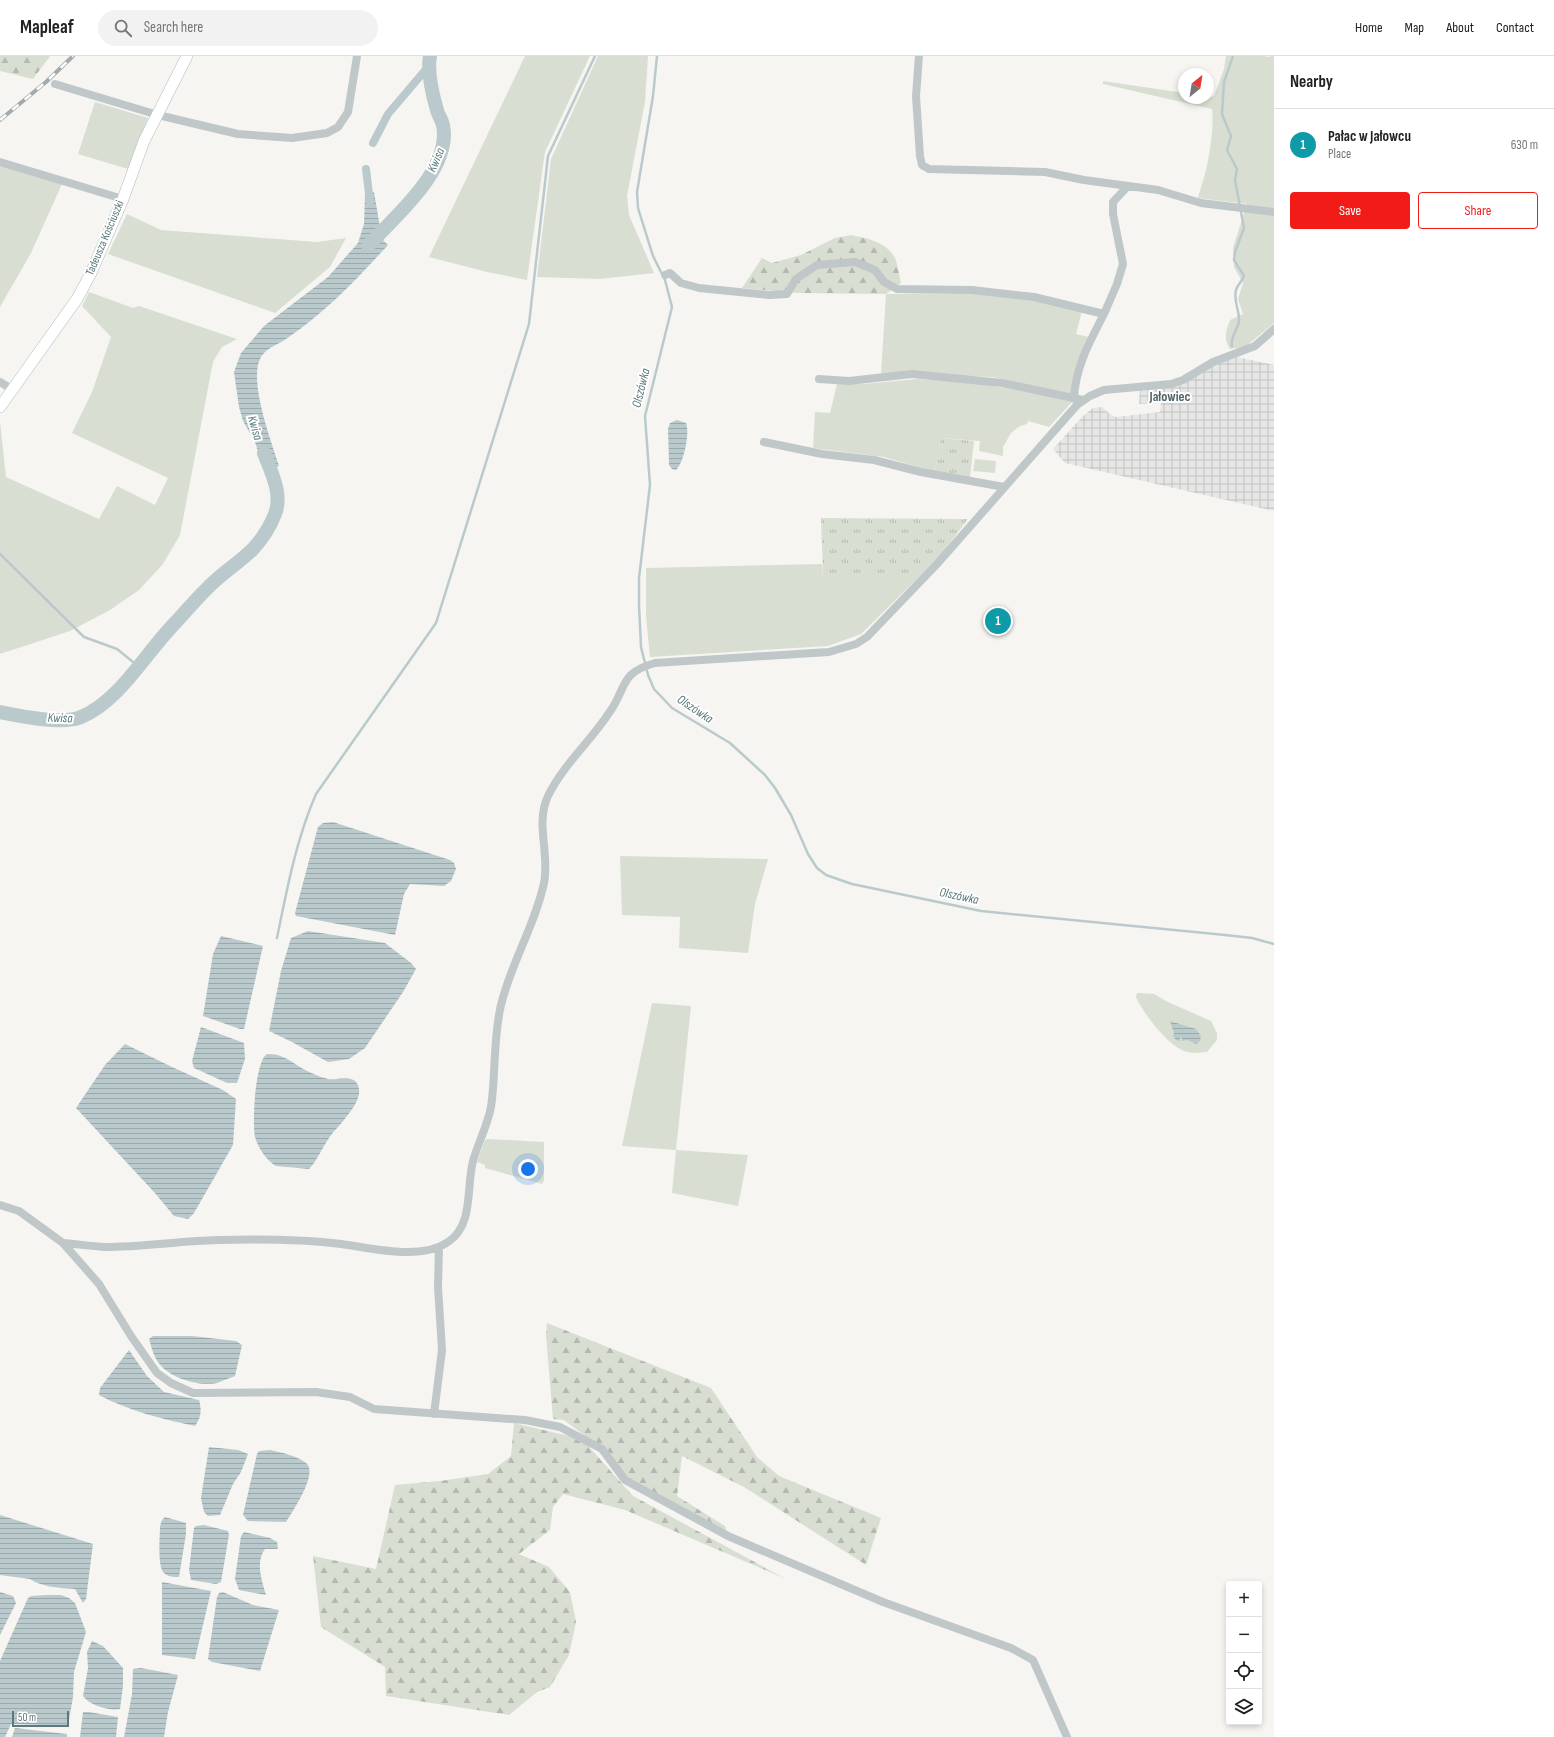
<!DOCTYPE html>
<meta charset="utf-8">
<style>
:root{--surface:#fff;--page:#f2f2f2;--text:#202124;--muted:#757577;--line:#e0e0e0;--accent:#f11c17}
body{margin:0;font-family:"Sofia Sans Condensed",sans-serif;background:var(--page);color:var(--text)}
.controls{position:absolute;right:12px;bottom:12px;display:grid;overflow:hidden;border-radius:4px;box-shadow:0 2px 6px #0003}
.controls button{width:36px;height:36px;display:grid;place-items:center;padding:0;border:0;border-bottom:1px solid var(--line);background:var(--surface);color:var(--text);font:20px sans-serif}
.compass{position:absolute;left:1178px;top:12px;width:36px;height:36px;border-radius:50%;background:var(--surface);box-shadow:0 2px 6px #0003;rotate:30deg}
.scale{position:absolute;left:12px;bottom:10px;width:57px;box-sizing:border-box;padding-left:4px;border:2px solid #5e787f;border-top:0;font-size:11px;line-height:14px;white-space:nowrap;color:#5e787f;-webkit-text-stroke:3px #fff;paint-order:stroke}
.you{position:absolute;left:528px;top:1113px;width:14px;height:14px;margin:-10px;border:3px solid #fff;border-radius:50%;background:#1a73e8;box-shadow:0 0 0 6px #1a73e833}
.badge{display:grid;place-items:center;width:26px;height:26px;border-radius:50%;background:var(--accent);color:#fff;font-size:13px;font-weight:700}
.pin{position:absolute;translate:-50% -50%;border:2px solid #fff;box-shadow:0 1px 4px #0006}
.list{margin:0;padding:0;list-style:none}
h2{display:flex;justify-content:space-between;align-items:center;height:52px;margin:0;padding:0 16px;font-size:17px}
h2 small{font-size:13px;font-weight:400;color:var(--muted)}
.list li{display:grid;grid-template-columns:26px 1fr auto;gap:12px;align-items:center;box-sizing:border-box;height:72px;padding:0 16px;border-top:1px solid var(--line)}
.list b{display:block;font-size:15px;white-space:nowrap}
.list p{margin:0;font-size:13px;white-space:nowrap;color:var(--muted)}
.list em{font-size:13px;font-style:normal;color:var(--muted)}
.actions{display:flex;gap:8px;padding:12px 16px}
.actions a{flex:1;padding:9px 0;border:1px solid var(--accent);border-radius:4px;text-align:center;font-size:14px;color:var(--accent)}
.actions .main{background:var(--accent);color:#fff}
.icon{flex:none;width:22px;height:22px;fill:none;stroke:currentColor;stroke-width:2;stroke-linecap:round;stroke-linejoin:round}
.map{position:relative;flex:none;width:1274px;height:1681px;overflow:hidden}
header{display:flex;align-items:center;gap:24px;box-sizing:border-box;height:56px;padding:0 20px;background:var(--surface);border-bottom:1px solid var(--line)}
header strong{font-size:19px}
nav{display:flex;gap:22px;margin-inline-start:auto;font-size:14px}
.search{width:280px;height:36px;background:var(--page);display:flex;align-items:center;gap:10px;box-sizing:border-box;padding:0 14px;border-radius:22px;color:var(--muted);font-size:15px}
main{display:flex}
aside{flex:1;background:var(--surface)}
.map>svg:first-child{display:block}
.industrial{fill:url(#industrial-grid)}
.green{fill:#d9ded2}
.forest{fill:url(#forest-firs)}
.park{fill:url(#park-tufts)}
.water{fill:url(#water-rules)}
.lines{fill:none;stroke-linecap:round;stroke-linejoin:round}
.stream{stroke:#bacacc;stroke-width:2.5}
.canal{stroke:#bacacc;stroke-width:8}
.river{stroke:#bacacc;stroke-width:14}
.secondary-casing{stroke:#b2bbbd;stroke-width:12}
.minor{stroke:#c0c7c9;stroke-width:8}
.secondary{stroke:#fff;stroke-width:11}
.rail-casing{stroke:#a1abae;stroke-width:4}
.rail{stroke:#fff;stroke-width:2.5;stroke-dasharray:8;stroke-linecap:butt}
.labels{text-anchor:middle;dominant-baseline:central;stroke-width:4;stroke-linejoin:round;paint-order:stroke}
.street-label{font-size:12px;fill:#5e787f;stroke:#fff}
.water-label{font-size:13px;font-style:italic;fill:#59797b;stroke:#fff}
.quarter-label{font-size:14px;font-weight:bold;fill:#51646a;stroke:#fff}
</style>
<header>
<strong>Mapleaf</strong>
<div class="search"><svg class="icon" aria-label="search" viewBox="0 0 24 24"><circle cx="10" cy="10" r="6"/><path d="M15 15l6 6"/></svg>Search here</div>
<nav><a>Home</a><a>Map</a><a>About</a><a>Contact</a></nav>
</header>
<main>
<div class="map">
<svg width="1274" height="1681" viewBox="0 0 1274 1681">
<defs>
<pattern id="industrial-grid" width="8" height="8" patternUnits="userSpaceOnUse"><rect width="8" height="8" fill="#e6e7e5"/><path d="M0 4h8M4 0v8" fill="none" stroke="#bec0bf"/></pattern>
<pattern id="forest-firs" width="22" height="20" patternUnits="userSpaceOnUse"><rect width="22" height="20" fill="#d9ded2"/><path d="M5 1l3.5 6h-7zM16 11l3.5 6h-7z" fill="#b3b9b0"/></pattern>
<pattern id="park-tufts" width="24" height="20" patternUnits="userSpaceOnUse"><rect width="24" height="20" fill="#d9ded2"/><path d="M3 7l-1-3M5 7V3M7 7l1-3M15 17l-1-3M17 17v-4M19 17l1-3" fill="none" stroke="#b3b9b0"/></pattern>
<pattern id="water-rules" width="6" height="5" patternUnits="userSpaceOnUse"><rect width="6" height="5" fill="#bacacc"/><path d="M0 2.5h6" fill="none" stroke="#9aa9ab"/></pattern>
</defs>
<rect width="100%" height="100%" fill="#f6f5f2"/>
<path class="industrial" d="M 1237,301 L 1274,309 L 1274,455 L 1065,407 L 1053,393 L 1083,360 L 1093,352 L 1102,351 L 1110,358 L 1116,361 L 1160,356 L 1161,347 L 1139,348 L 1140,333 L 1168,331 L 1212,310 Z"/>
<path class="green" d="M 525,0 L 590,0 L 545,96 L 527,224 L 487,216 L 429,201 Z
M 598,0 L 648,0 L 645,46 L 627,140 L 629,159 L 654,217 L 600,223 L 537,221 L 551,103 Z
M 1226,0 L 1266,0 L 1266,1 L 1274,0 L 1274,267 L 1245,291 L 1230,293 C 1223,282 1226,275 1230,264 L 1243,258 L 1238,243 L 1243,227 L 1234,211 L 1233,192 L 1247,148 L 1198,142 C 1200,132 1204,124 1206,114 C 1210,97 1214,71 1212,53 L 1103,28 L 1103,25 L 1184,37 L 1184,42 L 1208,42 L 1214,40 L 1224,13 Z
M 95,46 L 148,62 L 128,113 L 78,98 Z
M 0,110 L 62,128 L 31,197 L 0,251 Z
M 127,158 L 161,174 L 317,186 L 346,182 L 330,211 L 275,257 L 108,198 Z
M 89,236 L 133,252 L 139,250 L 237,283 L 222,291 L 213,306 L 180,479 L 163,508 L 139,534 L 110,554 L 70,575 L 0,598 L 0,365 L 6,421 L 99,463 L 117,430 L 155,449 L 168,422 L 72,377 L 92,336 L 111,281 L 82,250 Z
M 965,237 L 1033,243 L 1082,255 L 1076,278 L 1089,281 L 1071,338 L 992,321 L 881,318 L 886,238 Z
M 917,323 L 967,326 L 1025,335 L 1073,345 L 1049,371 L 1028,365 L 1027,368 L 1020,370 L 1011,377 L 1003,391 L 1003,400 L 979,395 L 980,385 L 941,382 L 935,416 L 884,401 L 813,392 L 815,356 L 830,357 L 837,328 L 864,328 Z
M 975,403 L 996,405 L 995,417 L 973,415 Z
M 822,508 L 823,521 L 919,521 L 861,578 L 828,590 L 650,601 L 646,560 L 646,512 Z
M 620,800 L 768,803 L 755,848 L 748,897 L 679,892 L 680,861 L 622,859 Z
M 1137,937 L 1154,938 L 1168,946 L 1211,965 L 1217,977 L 1217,984 L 1207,996 C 1198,997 1190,998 1182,994 C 1166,987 1143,957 1136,941 Z
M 652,947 L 691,950 L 676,1094 L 748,1099 L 738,1150 L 672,1137 L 676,1094 L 622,1090 Z
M 488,1083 L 544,1086 L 544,1124 L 542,1128 L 485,1112 L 485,1109 L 477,1106 L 485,1084 Z"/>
<path class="forest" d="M 0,0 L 50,0 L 33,23 L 0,15 Z
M 851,179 C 866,182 887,186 895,202 C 898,209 899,219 901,227 L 886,238 L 797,237 L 742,232 L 762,202 L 772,207 L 801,199 L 835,182 Z
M 547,1267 L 711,1332 L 757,1401 L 779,1420 L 881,1462 L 866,1509 L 744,1431 L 682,1400 L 677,1440 L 725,1470 L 728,1480 L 625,1424 L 602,1393 L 564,1364 L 553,1363 L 546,1280 Z
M 514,1367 L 582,1383 L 633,1440 L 786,1523 L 625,1454 L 563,1438 L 553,1451 L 550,1474 L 519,1498 L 549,1511 L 570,1536 L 576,1566 L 569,1599 L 550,1631 L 537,1636 L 509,1659 L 386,1640 L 385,1611 L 321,1571 L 313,1500 L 376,1513 L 395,1429 L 440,1425 L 488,1418 L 511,1400 Z"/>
<path class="park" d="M 941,382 L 974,385 L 970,422 L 935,416 Z
M 821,462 L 968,463 L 943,496 L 919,521 L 823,521 Z"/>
<path class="water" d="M 374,136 L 382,183 L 388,189 C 357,223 325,257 286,283 C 276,290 265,292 260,303 C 249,327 271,384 279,410 L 265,416 L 255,386 L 243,365 L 239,351 L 234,316 L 241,297 L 264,270 L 328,221 L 358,187 L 364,168 L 365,138 Z
M 677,364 L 686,367 C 690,377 684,407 676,414 L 672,413 L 669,409 L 668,373 L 670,367 Z
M 333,766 L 450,804 L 454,807 L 456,813 L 451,825 L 444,830 L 410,828 L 404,838 L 395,879 L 296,860 L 295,857 L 318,771 L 323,767 Z
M 308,875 L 385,887 L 411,907 L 416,913 L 403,936 L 365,992 L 349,1003 L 328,1006 L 292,986 L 269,975 L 281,915 L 291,882 Z
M 221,880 L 263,890 L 244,973 L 240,973 L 203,960 L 213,898 Z
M 1170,965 L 1196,973 L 1201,980 L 1200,985 L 1196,988 L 1187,984 L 1182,985 L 1182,982 L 1180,982 L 1180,985 L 1176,984 L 1173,980 L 1174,977 Z
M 201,971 L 244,987 L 245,1003 L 237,1027 L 227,1027 L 194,1012 L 192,1005 Z
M 125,988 L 172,1011 L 223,1034 L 236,1043 L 233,1089 L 194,1157 L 188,1163 L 174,1160 L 154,1136 L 76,1052 L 105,1009 Z
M 267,998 C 286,997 297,1012 314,1018 C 318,1020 324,1022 328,1023 C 336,1024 349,1020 355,1025 C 371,1041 337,1070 329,1082 C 322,1092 317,1105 309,1113 L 276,1110 C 267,1105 258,1092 255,1081 C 252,1067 255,1005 267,998 Z
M 153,1280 L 192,1280 L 236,1285 L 242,1289 L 235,1320 C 229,1322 223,1325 217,1327 C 197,1331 164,1321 155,1301 C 152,1295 151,1289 149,1283 Z
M 129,1294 L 147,1320 L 164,1336 L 199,1344 C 202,1354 201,1362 195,1370 C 162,1363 129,1355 99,1339 L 100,1332 Z
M 209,1391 L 238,1394 L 248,1398 L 241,1416 L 233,1428 L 220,1459 L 208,1460 L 204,1456 L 201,1442 Z
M 270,1394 C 282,1397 296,1399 306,1407 C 319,1417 292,1456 286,1466 L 248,1465 L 243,1459 L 257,1398 L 259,1395 Z
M 0,1459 L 93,1488 L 86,1543 L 83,1547 L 75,1533 C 61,1532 41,1531 30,1523 L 0,1519 Z
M 165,1461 L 186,1467 L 186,1478 L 179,1521 C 174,1521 168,1521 164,1517 C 157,1510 160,1480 160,1470 L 162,1464 Z
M 204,1469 L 228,1475 L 229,1479 L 221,1526 L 216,1528 L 191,1524 L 189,1514 L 194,1472 L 196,1470 Z
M 244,1476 L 270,1482 L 277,1486 L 278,1492 L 277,1493 L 265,1493 C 255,1506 262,1525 266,1539 L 239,1534 L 235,1523 L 241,1480 Z
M 162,1526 L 211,1535 L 195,1603 L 162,1599 Z
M 0,1536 L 13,1540 L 16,1547 L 0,1579 Z
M 223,1536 L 253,1549 L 279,1554 L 260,1615 L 212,1606 L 208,1603 L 217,1541 L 219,1537 Z
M 46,1539 L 61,1539 L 69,1542 L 75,1547 L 86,1576 L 74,1616 L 73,1641 L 68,1670 L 11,1668 L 5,1681 L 0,1681 L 0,1605 L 28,1542 L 31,1540 Z
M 92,1585 L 103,1590 L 123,1612 L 123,1630 L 120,1653 C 109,1655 89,1649 83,1640 L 88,1612 L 87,1596 Z
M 141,1612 L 178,1619 L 168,1656 L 164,1681 L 124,1681 L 132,1638 L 133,1613 Z
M 83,1656 L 89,1656 L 118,1661 L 116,1681 L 80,1681 Z
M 15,1672 L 67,1678 L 67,1681 L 12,1681 Z"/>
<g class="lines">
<path class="stream" d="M 657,0 L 653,40 L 637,136 L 638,152 L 653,200 L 665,224 L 672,251 L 645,360 L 650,429 L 639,522 L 639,549 L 641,591 L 648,619 L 654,633 L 672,652 L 730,687 L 765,719 L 775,732 L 791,759 L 808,798 L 817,812 L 826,819 L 852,828 L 981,855 L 1225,879 L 1252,882 L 1274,888
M 1232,290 C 1230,281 1237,275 1239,266 C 1240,255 1233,245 1236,234 C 1237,230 1242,225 1244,220 L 1234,204 L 1235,196 L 1244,172 L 1235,124 L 1237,113 L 1227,94 L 1231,80 L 1222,58 L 1224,26 L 1233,0
M 0,498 L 84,581 L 117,593 L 138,610
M 277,882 C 287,833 296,784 316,738 L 436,567 L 529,268 L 548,100 L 595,0"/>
<path class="canal" d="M 373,87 L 388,58 L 428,11
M 366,113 L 370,146"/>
<path class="river" d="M 368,190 C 395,160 452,114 443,69 C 442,64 438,59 437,54 C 432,37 427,17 430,0
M 0,656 C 20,660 62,669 81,661 C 120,645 146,596 176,566 C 189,552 201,537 216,524 C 227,514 241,505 253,493 C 262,483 270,471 275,458 C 283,438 271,416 264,397"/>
<g class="secondary-casing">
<path id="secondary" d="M 0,351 L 77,243 L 91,217 L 123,143 L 144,85 L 187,0"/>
</g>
<path class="minor" d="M 919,0 L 916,40 L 920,100 L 922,109 L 929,113 L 1045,116 L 1084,124 L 1158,134 L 1201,147 L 1274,156
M 55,28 L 158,59 L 238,78 L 292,82 L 327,77 L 338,71 L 348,56 L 357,0
M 0,106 L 123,143
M 665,219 L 670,217 L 681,227 L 699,232 L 769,239 L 787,238 L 796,223 L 817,209 L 855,206 L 875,214 L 884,226 L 897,233 L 972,234 L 1034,241 L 1104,258 L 1117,228 L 1123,208 L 1113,158 L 1113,146 L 1128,130
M 819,323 L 849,325 L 912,318 L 1002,327 L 1083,344
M 0,326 L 13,334
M 1074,343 C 1075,312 1090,285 1104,258
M 764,386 L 822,398 L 874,404 L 921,416 L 1004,431
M 0,1149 L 19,1155 L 63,1187 L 99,1228 L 131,1280 L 157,1317 L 171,1327 L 193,1337 L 316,1336 L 350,1341 L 374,1353 L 525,1364 L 560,1371 L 602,1393 L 625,1424 L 728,1480 L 883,1546 L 1011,1592 L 1033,1604 L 1067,1681
M 63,1187 C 76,1188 90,1190 104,1191 C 142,1191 180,1185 218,1184 C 257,1183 302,1183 341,1188 C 372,1192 420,1205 448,1186 C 474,1169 466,1132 473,1105 C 478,1087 487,1071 491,1051 C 496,1018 493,982 501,949 C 511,907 535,869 544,827 C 550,798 535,767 548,740 C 563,709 590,686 609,657 C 627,632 619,617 655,607 L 829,596 L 856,588 L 867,581 L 937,508 L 1077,349 L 1090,340 L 1104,334 L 1171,328 L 1183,324 L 1213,306 L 1255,290 L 1274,273
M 434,1358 L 442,1294 L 438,1231 L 439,1191"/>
<use href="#secondary" class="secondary"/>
<g class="rail-casing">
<path id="rail" d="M 0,64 L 46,26 L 73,0"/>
</g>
<use href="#rail" class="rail"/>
</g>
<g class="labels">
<g class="street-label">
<text transform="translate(105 182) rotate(-67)">Tadeusza Kościuszki</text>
</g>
<g class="water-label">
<text transform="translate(436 104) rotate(-67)">Kwisa</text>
<text transform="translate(641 332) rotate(-76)">Olszówka</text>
<text transform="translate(255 372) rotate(73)">Kwisa</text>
<text transform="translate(695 653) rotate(34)">Olszówka</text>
<text transform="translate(60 662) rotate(1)">Kwisa</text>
<text transform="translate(959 840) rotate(12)">Olszówka</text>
</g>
<g class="quarter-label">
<text x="1170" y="340">Jałowiec</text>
</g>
</g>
</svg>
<div class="controls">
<button>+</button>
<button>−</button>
<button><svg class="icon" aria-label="locate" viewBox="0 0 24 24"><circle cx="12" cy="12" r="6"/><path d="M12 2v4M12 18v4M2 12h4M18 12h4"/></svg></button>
<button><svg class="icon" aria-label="layers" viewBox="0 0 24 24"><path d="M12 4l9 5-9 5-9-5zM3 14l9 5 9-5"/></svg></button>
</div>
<svg class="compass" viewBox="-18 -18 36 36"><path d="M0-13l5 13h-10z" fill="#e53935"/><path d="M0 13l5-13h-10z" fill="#757577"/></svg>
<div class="scale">50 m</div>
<div class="you"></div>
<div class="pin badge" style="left:998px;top:565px;background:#0f9aa8">1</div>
</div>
<aside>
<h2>Nearby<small></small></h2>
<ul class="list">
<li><span class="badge" style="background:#0f9aa8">1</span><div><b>Pałac w Jałowcu</b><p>Place</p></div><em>630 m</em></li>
</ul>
<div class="actions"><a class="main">Save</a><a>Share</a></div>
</aside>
</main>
